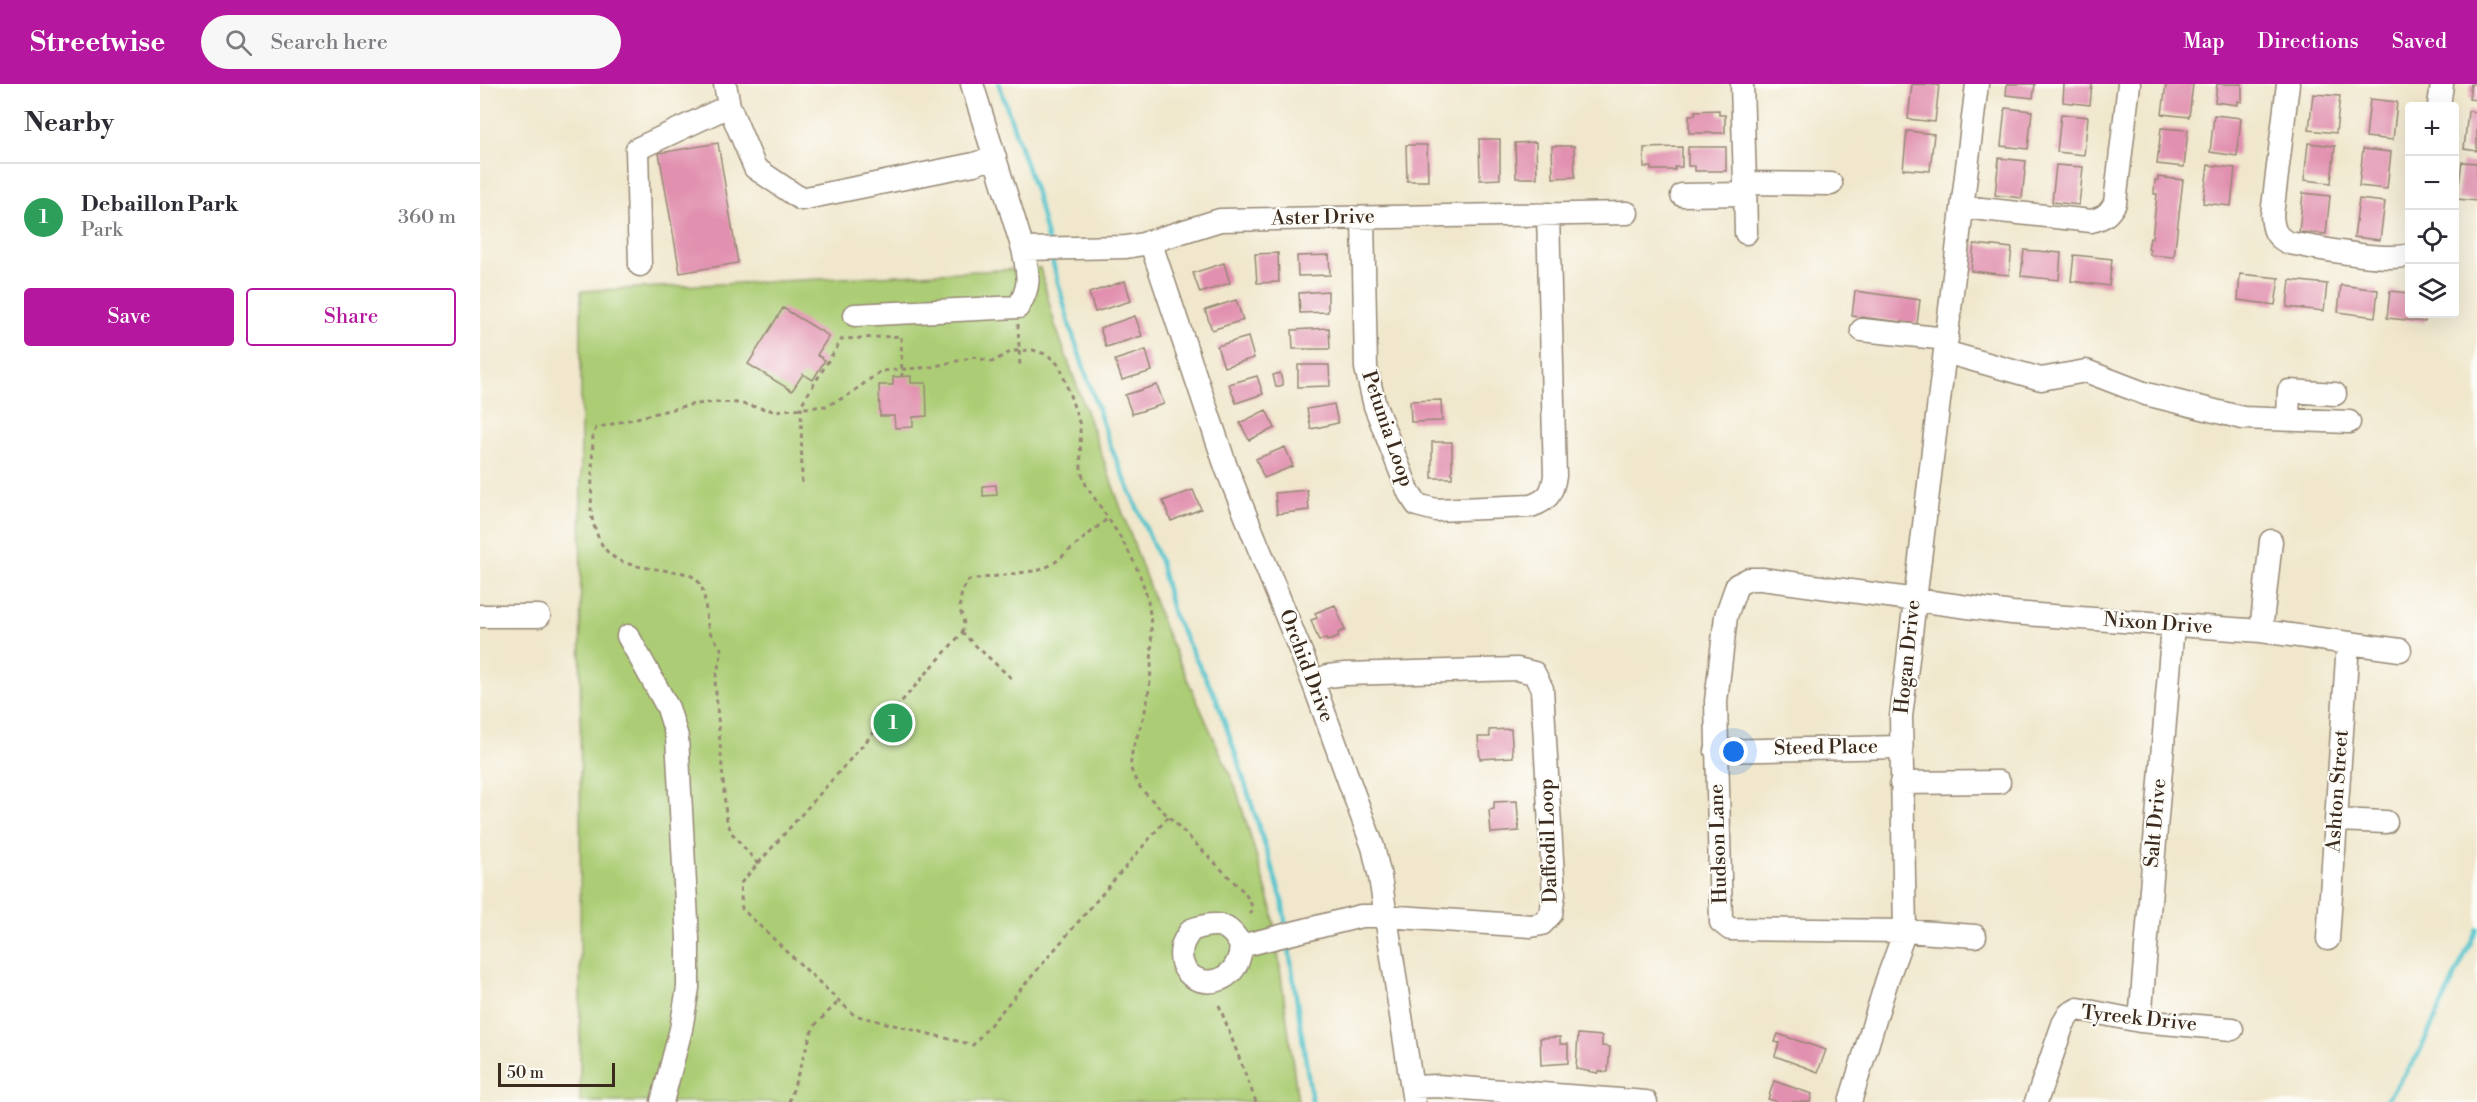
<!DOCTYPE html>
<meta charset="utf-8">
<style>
:root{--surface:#fff;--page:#f7f7f7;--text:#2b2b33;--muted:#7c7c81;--line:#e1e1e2;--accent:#b5179e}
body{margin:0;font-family:"Libre Bodoni",serif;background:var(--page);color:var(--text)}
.controls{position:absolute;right:18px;top:18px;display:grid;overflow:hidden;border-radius:6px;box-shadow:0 6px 24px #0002}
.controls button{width:54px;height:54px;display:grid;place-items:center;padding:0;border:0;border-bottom:2px solid var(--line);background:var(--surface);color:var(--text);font:30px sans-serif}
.scale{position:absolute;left:18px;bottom:15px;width:117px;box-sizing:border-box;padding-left:6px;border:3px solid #3b2a1e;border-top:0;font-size:16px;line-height:21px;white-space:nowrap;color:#3b2a1e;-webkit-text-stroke:4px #fdfcf7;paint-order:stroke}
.you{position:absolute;left:1254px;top:668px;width:21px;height:21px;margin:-15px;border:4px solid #fff;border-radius:50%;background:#1a73e8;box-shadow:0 0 0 9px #1a73e833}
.badge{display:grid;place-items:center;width:39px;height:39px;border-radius:50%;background:var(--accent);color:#fff;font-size:20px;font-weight:700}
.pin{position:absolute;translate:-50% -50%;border:3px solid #fff;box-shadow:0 2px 6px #0006}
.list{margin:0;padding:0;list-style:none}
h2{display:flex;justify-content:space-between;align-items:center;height:78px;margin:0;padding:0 24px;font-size:26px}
h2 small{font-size:20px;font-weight:400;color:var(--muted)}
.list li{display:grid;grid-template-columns:39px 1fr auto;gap:18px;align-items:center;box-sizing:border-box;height:108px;padding:0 24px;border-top:2px solid var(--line)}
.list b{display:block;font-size:22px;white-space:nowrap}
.list p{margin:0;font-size:20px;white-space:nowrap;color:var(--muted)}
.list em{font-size:20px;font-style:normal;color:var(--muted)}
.actions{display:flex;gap:12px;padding:18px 24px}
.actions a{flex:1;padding:14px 0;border:2px solid var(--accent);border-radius:6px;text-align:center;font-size:21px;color:var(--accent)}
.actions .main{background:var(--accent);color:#fff}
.icon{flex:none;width:33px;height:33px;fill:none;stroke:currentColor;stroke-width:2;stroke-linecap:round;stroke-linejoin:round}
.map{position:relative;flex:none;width:1997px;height:1018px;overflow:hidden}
header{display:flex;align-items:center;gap:36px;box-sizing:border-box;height:84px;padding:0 30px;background:var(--accent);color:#fff}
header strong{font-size:28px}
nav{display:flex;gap:33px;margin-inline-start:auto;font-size:21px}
.search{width:420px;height:54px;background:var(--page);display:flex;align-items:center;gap:15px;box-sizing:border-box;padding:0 21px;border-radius:33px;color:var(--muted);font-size:22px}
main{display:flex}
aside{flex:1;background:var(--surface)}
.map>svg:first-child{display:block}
.green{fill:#accd75;stroke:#747c4a;stroke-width:1.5}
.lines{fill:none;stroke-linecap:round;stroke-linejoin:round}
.stream{stroke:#58c5cd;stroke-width:4.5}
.building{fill:#e190af}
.minor-casing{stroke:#968875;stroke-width:25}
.path{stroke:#968875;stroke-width:3;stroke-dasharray:4.5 4.5;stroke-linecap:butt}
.minor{stroke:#fff;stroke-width:22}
.labels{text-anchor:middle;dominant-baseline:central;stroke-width:4.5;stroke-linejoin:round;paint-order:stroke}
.street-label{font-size:20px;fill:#3b2a1e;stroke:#fdfcf7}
</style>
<header>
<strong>Streetwise</strong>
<div class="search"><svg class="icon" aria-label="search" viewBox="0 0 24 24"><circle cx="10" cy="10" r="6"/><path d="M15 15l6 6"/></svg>Search here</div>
<nav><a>Map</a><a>Directions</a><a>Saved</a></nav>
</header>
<main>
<aside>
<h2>Nearby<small></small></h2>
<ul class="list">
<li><span class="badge" style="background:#2e9e5b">1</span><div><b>Debaillon Park</b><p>Park</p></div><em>360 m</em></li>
</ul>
<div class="actions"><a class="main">Save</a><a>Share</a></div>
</aside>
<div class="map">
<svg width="1997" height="1018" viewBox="0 0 1997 1018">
<rect width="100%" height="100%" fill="#fdfcf7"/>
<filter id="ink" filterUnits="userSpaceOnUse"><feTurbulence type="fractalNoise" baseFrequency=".0167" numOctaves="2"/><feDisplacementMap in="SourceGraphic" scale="12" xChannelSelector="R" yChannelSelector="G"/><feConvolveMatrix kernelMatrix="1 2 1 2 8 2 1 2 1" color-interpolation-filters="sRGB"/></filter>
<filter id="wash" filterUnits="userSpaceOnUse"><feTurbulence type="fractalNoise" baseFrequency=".008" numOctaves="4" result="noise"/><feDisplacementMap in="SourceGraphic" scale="24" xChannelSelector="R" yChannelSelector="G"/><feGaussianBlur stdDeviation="1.35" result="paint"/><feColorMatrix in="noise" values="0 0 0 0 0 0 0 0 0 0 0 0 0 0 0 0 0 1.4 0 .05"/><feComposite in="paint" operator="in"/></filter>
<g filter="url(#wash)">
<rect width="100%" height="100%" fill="#f0e7cc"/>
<path class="green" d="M 560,184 L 575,241 L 683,541 L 756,704 L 792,825 L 818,1018 L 100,1018 L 101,207 Z"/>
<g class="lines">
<path class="stream" d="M 519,0 L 556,109 L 568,158
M 571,172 L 590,243 L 631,363 L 680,477 L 693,530 L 736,614 L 754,665 L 802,815 L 806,844
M 808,858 L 832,1018
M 1905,1018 L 1938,971 L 1997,845"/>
</g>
<g id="blocks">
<path class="building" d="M 1432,0 L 1459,1 L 1455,38 L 1428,35 Z
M 1527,0 L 1555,0 L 1553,14 L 1526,11 Z
M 1584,0 L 1612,0 L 1610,21 L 1583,18 Z
M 1686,0 L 1713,0 L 1709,33 L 1682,30 Z
M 1737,0 L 1762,0 L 1762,18 L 1758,17 L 1758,21 L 1735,18 Z
M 1991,0 L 1997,0 L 1997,16 L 1989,15 Z
M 1833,10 L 1860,12 L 1856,49 L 1829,46 Z
M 1890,15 L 1917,18 L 1913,56 L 1886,53 Z
M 1525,24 L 1552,27 L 1548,65 L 1521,62 Z
M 1239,26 L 1239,31 L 1245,31 L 1245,49 L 1209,49 L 1209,31 L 1215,31 L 1215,27 Z
M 1988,27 L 1997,28 L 1997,67 L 1984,65 Z
M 1581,30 L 1608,33 L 1604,71 L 1577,68 Z
M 1734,31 L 1761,34 L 1757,72 L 1730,68 Z
M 1681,44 L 1708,46 L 1704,83 L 1677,80 Z
M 1427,47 L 1454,50 L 1450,87 L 1423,85 Z
M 999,55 L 1020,55 L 1020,95 L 1000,96 Z
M 1056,58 L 1057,94 L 1036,94 L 1035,59 Z
M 238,59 L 258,179 L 200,189 L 179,69 Z
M 1828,59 L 1855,62 L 1851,99 L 1824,96 Z
M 926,61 L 947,61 L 948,97 L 927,97 Z
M 1072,62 L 1094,62 L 1095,93 L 1073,94 Z
M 1202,63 L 1202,83 L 1195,83 L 1195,86 L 1171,86 L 1171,83 L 1164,83 L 1164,64 Z
M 1208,63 L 1246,63 L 1246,87 L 1215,87 L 1215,82 L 1208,82 Z
M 1883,65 L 1911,68 L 1907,105 L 1879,102 Z
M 1519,74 L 1546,77 L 1542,114 L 1515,111 Z
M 1982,78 L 1997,79 L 1997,117 L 1977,115 Z
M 1576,81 L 1603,83 L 1599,121 L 1572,118 Z
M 1728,81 L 1755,84 L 1751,122 L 1723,119 Z
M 1678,93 L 1703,96 L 1694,173 L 1670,171 L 1670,166 L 1668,165 L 1670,154 L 1672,154 L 1677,110 L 1674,110 L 1675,96 L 1678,96 Z
M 1823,109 L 1850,112 L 1846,150 L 1819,148 Z
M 1879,115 L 1905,118 L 1900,156 L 1874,153 Z
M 1494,160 L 1532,164 L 1529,191 L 1491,187 Z
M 1544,166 L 1581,169 L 1579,196 L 1541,192 Z
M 798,169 L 799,198 L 777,199 L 775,170 Z
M 849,171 L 850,191 L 818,192 L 817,172 Z
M 1594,171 L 1632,175 L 1629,202 L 1591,197 Z
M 744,179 L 750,199 L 720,209 L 713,189 Z
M 1760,190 L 1799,194 L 1795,221 L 1758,216 Z
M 1810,196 L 1847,200 L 1844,227 L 1807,223 Z
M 645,197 L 651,217 L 615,228 L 609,209 Z
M 1861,201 L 1898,206 L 1895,233 L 1858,228 Z
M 848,207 L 848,228 L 820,229 L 819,209 Z
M 1375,207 L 1440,216 L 1437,240 L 1372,232 Z
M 1910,207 L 1930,209 L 1930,230 L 1946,230 L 1945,238 L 1907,234 Z
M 756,216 L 763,236 L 732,246 L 725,226 Z
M 303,224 L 349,252 L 337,271 L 345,276 L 333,296 L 323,290 L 312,307 L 268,280 Z
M 655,232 L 662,252 L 626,263 L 620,244 Z
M 849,244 L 850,265 L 813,265 L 812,246 Z
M 768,253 L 774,274 L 744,283 L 737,262 Z
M 666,266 L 672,287 L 642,296 L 635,276 Z
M 818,281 L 849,281 L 850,302 L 818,303 Z
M 800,289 L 803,301 L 796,303 L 793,291 Z
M 431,292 L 431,299 L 446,299 L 447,332 L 433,333 L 433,343 L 415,344 L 414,332 L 400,332 L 399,301 L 413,301 L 413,293 Z
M 777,292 L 783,310 L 756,319 L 749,300 Z
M 677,301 L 684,320 L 652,330 L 645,311 Z
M 961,316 L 962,337 L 931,338 L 930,317 Z
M 854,320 L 858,339 L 831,345 L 827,325 Z
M 786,326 L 795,344 L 769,356 L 760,339 Z
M 952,358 L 972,358 L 972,394 L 952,394 Z
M 805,363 L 813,382 L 784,394 L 776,375 Z
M 516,401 L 517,411 L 503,412 L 503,402 Z
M 713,406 L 721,425 L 691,437 L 683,417 Z
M 827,406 L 829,426 L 797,430 L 795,409 Z
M 855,521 L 865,546 L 858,549 L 859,553 L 847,557 L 846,554 L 839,557 L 831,536 L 837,534 L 835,529 Z
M 1031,645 L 1033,673 L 1000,675 L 998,653 L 1010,653 L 1009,646 Z
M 1037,717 L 1039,747 L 1011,749 L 1009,726 L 1014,725 L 1014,718 Z
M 1098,950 L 1122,952 L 1122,962 L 1130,963 L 1128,988 L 1118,987 L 1118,989 L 1096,985 Z
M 1298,950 L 1346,966 L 1338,988 L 1295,972 L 1299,959 L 1295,958 Z
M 1080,953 L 1080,960 L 1088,960 L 1088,979 L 1061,981 L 1060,954 Z
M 1294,997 L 1332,1010 L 1330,1018 L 1298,1018 L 1288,1015 Z"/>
</g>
</g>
<g filter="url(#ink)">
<use href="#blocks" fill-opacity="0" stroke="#968875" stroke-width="1.5"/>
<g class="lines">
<g class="minor-casing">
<path id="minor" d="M 245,0 L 249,22 L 275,84 L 321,115 L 494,80 L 515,73
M 1262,0 L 1265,99 L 1351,100
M 1808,0 L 1792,131 C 1793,145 1795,153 1809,159 C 1838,164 1903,178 1930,171
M 1959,22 L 1962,0
M 1265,99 L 1266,149
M 1202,111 L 1265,110
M 1483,123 L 1611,137 C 1624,134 1629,130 1635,119 L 1649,0
M 883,134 L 886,284 L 895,322 L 929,409 L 937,421 L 956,426 L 1051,422 C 1068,416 1072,410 1075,392 L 1068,130
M 670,157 L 746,383 L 833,598 L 893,763 L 900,793 L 934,1018
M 543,165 L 646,163 L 663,160 L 740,136 L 1147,129
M 160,181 L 157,65 L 249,22
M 375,231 L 538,223 C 552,201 548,190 543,165 L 492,0
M 1382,246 L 1467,255
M 1465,268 L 1561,295 L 1606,287 L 1666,310 L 1763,334 L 1869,338
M 1808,335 L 1809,307 L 1855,310
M 0,532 L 59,532
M 1781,547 L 1791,457
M 148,552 L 188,624 L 197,653 L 208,855 L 208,904 L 201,945 L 182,1018
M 1236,667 L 1420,663
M 1421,699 L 1519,698
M 1856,736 L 1906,738
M 1495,852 L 1425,847 L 1250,845 L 1241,838 L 1236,617 L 1246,532 L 1257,501 L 1269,495 L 1282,495 L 1532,529 L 1781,547 L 1920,566
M 1848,855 L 1868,559
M 761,862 C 758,913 693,905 702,863 C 703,857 708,851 711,846 C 734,838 749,837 761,862 L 881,832 L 905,832 L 1051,842 L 1062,840 L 1071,830 L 1074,810 L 1062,605 L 1054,589 L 1037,585 L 865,590 L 848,592 L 833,598
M 1660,937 L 1693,541
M 932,1003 L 957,1002 L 1166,1018
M 1370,1018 L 1407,896 L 1425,847 L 1421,633 L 1497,0
M 1556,1018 L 1583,940 L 1589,930 L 1598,925 L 1660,937 L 1752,945"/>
</g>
<path class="path" d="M 538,240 L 540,284
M 421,253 L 422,293
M 322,399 L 321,321 L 362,255 L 421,252
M 482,549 C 485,539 484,534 479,525 L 482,507 L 489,496 L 560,486 L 573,480 L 627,435
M 531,594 L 482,549 L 260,800 L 262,825 L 374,931 L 493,961 L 688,733
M 278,780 L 251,748 L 246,733 L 235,597 L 242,567 C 239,560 233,554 230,548 C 223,532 229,507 216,495 C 209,489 198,488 190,487 C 143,480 122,482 111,429 L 113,351 L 116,344 L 209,321 L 236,318 L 258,319 L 294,327 L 346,322 L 367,312 L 401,287 L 451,283 L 494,273 L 512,278 L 532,267 L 553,266 L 568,271 L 580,282 L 600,341 L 601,387 L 606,401 C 632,442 665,482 670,531 C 673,563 672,601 664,631 C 660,648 649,667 651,684 C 652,691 658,699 661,705 L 765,809 L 773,824 L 769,834
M 739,921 L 776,1018
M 309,1018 L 331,949 L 336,940 L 359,917"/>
<use href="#minor" class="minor"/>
</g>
</g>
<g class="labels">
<g class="street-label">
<text transform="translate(843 134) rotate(-1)">Aster Drive</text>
<text transform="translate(907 345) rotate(71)">Petunia Loop</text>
<text transform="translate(1678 540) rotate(4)">Nixon Drive</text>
<text transform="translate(1428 573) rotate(-84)">Hogan Drive</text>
<text transform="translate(826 582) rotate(69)">Orchid Drive</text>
<text transform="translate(1346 664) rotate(-1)">Steed Place</text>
<text transform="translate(1858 707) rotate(-86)">Ashton Street</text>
<text transform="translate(1676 739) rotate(-85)">Salt Drive</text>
<text transform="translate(1069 757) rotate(-92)">Daffodil Loop</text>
<text transform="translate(1239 760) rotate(-92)">Hudson Lane</text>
<text transform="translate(1659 935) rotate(6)">Tyreek Drive</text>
</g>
</g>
</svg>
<div class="controls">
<button>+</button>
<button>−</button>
<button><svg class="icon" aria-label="locate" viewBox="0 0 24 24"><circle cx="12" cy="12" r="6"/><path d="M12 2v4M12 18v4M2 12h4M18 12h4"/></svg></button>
<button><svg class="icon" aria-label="layers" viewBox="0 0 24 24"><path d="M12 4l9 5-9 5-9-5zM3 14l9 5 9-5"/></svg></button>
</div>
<div class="scale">50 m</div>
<div class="you"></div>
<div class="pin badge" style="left:413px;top:639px;background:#2e9e5b">1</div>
</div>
</main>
